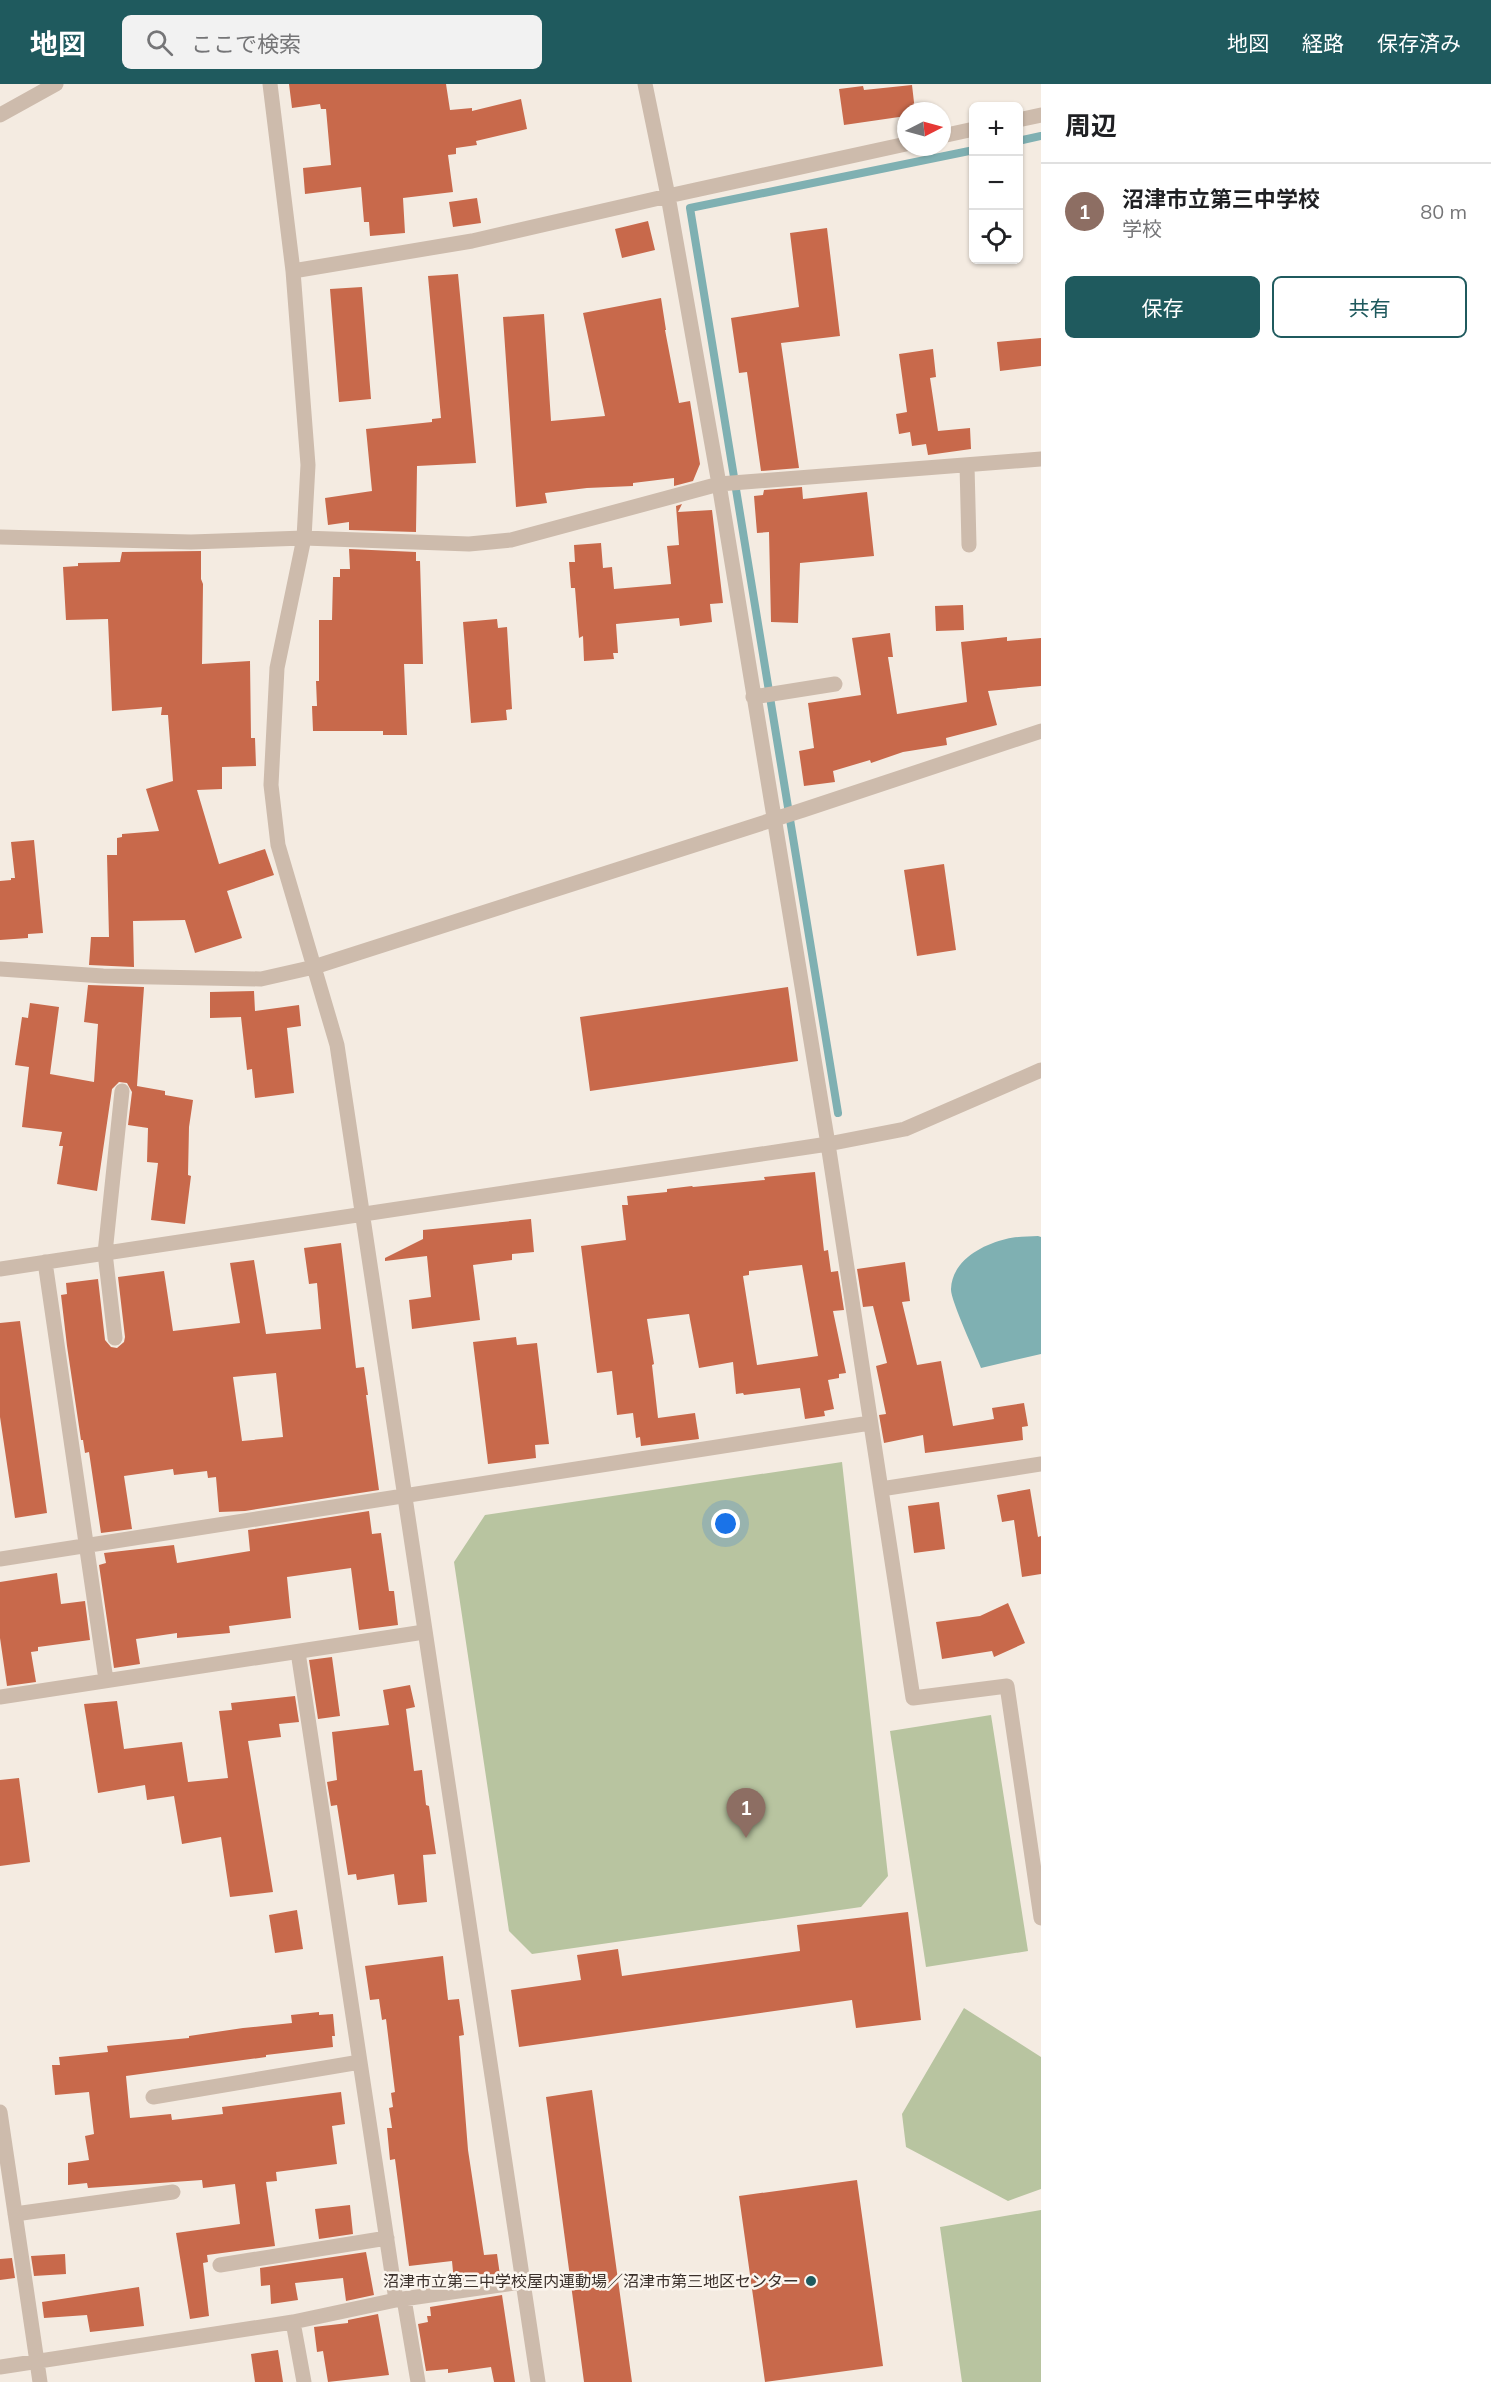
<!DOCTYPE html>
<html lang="ja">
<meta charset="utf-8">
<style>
:root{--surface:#fff;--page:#f2f2f2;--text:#202124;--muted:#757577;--line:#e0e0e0;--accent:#1f5a5e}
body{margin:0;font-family:Mulish,"Noto Sans JP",sans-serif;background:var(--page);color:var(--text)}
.controls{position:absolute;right:18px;top:18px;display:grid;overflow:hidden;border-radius:9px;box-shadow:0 2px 4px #0004}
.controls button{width:54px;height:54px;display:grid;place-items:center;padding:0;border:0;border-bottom:2px solid var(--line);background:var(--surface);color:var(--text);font:30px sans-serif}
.compass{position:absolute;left:897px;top:18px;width:54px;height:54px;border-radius:50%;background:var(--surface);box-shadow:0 2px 4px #0004;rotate:84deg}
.you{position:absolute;left:726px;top:1440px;width:21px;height:21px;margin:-15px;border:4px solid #fff;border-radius:50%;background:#1a73e8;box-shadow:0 0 0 9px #1a73e833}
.badge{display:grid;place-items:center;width:39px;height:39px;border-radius:50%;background:var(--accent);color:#fff;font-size:20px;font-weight:700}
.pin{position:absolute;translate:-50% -50px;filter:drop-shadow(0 2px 3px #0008)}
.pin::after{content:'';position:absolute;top:32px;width:21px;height:18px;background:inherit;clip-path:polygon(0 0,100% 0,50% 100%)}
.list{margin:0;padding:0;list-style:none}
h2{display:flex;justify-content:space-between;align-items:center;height:78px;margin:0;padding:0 24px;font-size:26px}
h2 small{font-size:20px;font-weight:400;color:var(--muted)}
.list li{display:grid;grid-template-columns:39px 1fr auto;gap:18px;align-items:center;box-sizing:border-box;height:96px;padding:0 24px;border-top:2px solid var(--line)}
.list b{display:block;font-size:22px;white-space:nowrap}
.list p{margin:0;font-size:20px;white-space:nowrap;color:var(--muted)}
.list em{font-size:20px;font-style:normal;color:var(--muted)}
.actions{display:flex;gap:12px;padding:18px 24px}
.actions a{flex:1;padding:14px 0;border:2px solid var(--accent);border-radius:9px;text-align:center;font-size:21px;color:var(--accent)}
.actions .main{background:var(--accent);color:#fff}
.icon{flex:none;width:33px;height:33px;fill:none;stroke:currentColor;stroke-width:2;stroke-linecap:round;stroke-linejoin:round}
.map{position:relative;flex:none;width:1041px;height:2298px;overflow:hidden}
header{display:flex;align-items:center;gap:36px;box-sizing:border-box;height:84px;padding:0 30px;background:var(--accent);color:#fff}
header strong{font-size:28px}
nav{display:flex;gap:33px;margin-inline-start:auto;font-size:21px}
.search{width:420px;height:54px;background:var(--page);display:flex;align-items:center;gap:15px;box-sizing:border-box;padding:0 21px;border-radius:9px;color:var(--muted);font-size:22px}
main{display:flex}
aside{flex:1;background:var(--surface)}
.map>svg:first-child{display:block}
.green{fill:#b8c4a0}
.water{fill:#7fb0b2}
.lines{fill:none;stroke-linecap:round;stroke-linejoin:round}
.stream{stroke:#7fb0b2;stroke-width:8}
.building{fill:#c8694b;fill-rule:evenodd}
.minor{stroke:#cdbbac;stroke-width:15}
.poi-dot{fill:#1f5a5e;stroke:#fbf5ee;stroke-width:2}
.labels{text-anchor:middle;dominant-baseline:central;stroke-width:5;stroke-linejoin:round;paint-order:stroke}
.poi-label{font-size:16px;fill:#3b302b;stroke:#fbf5ee;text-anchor:end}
</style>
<header>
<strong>地図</strong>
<div class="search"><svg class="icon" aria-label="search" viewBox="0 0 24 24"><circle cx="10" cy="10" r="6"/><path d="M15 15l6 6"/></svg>ここで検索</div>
<nav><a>地図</a><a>経路</a><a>保存済み</a></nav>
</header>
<main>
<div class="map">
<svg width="1041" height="2298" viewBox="0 0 1041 2298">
<rect width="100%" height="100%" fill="#f4ebe1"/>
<path class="green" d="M 842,1378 L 888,1792 L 861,1823 L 532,1870 L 509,1847 L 454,1478 L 485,1431 Z
M 991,1631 L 1028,1867 L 926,1883 L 890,1647 Z
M 964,1924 L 1041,1973 L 1041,2105 L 1008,2117 L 906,2063 L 902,2030 Z
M 1041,2126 L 1041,2298 L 962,2298 L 940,2143 Z"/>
<path class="water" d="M 1038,1152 L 1041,1153 L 1041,1270 L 981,1284 C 976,1271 950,1215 951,1205 C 952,1177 981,1161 1006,1155 C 1016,1152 1028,1153 1038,1152 Z"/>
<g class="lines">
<path class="stream" d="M 1018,57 L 1041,52
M 838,1029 L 690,124 L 974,66"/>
</g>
<path class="building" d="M 289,0 L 446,0 L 450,26 L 472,24 L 472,27 L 521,15 L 527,45 L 476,57 L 477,61 L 456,64 L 456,70 L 448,71 L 453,108 L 403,114 L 405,149 L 370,152 L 369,138 L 364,138 L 361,103 L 305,110 L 303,84 L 331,81 L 326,25 L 321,25 L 320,20 L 292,24 Z
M 912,1 L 915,27 L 906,27 L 906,32 L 844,41 L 839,5 L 863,2 L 864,6 Z
M 477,114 L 481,139 L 453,143 L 449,118 Z
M 648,137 L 655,166 L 622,174 L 615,145 Z
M 827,144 L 840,252 L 781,259 L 799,384 L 761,387 L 747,288 L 739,289 L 731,234 L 799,223 L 790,149 Z
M 458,190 L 476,379 L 417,382 L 416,448 L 349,446 L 349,438 L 328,441 L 325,414 L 372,407 L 366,345 L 432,338 L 432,335 L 441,334 L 428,192 Z
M 362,203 L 371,315 L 339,318 L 330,205 Z
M 661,214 L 666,246 L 665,246 L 679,319 L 690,317 L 700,380 L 693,397 L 674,402 L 674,394 L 633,399 L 633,402 L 587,404 L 545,409 L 547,419 L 516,423 L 503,233 L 544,230 L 551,337 L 605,332 L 583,229 Z
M 1041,254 L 1041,282 L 1000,287 L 997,258 Z
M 933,265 L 936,293 L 930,294 L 938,347 L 970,344 L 971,365 L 928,371 L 926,360 L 912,362 L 910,348 L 899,350 L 896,330 L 907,328 L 899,270 Z
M 802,403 L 803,415 L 867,408 L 874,472 L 800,479 L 798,539 L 771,538 L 769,448 L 757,449 L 754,412 L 763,411 L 764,406 Z
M 682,420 L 678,428 L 712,426 L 723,519 L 710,520 L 712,538 L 680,542 L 679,534 L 616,540 L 618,569 L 613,569 L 614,575 L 584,577 L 583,552 L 579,554 L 575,504 L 571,504 L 569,478 L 575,478 L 574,461 L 601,459 L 603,484 L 612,483 L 614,505 L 671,500 L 667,462 L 679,461 L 676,422 Z
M 349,465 L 416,468 L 416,477 L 420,477 L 423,580 L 404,580 L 407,651 L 383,651 L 383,647 L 313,647 L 312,622 L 317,622 L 316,597 L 319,597 L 319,536 L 332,536 L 333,493 L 340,493 L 340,485 L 350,485 Z
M 201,467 L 201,495 L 203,500 L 202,580 L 250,577 L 251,654 L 255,654 L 256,682 L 222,683 L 222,705 L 197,706 L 219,780 L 265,765 L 274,791 L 227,807 L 242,854 L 195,869 L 185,836 L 133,837 L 134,883 L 89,881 L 91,853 L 109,853 L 107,771 L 117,771 L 117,754 L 122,753 L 122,750 L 159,747 L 146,705 L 173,697 L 168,631 L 161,631 L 162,623 L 112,627 L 108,535 L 66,536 L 63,483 L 78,482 L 78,479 L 120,478 L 122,468 Z
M 963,521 L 964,546 L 936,547 L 935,522 Z
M 497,535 L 498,544 L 507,543 L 512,625 L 506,626 L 507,636 L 471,639 L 463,538 Z
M 890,549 L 893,573 L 888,573 L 897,630 L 967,618 L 961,558 L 1007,553 L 1007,557 L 1041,554 L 1041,602 L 988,607 L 997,641 L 946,654 L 947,661 L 903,668 L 871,679 L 870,676 L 833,687 L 835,698 L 804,702 L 799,667 L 814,664 L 808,619 L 861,611 L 852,554 Z
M 34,756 L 43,849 L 28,850 L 28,854 L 0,856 L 0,797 L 11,796 L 11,794 L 15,794 L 11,758 Z
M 944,780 L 956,866 L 917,872 L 904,786 Z
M 88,901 L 144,903 L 137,1002 L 165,1007 L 165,1011 L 193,1016 L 189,1043 L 188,1091 L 191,1092 L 185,1140 L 151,1136 L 158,1079 L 147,1078 L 148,1044 L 128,1041 L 132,1008 L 127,999 L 119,998 L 112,1005 L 97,1107 L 57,1100 L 63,1062 L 59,1062 L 62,1048 L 22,1043 L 29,983 L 15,981 L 22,933 L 28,934 L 30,919 L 59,923 L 50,990 L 94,998 L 98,940 L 84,938 Z
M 788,903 L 798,977 L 590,1007 L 580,933 Z
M 254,907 L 255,927 L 299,921 L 301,942 L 287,944 L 294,1009 L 255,1014 L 252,985 L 247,986 L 241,933 L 210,934 L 210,908 Z
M 815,1088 L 824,1167 L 828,1166 L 831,1188 L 838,1187 L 844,1226 L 833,1227 L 846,1289 L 839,1290 L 839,1294 L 828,1296 L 834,1325 L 824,1327 L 825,1332 L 805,1335 L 800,1304 L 744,1311 L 743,1309 L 736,1310 L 733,1278 L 699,1284 L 689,1230 L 647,1235 L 654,1280 L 652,1281 L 658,1334 L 695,1329 L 699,1355 L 641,1362 L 640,1353 L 636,1354 L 633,1329 L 617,1331 L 612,1287 L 597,1289 L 581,1162 L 626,1156 L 622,1121 L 628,1121 L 627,1112 L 667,1108 L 667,1105 L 692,1102 L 693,1103 L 765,1096 L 764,1093 ZM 802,1181 L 818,1272 L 757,1281 L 743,1192 L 749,1191 L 749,1187 Z
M 531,1135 L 534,1168 L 512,1170 L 512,1176 L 473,1181 L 480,1236 L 412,1245 L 409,1216 L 431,1213 L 427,1172 L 385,1177 L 385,1174 L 423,1155 L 423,1146 Z
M 341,1159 L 356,1284 L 364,1283 L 368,1311 L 366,1311 L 379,1406 L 245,1427 L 219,1428 L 216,1393 L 208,1394 L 207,1387 L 174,1391 L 173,1385 L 124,1392 L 132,1445 L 101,1449 L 89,1368 L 85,1369 L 83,1356 L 81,1356 L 67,1262 L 61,1211 L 67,1210 L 66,1199 L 98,1195 L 105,1256 L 111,1263 L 117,1264 L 124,1258 L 125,1253 L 118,1193 L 164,1187 L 173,1247 L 240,1239 L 230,1179 L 254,1176 L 266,1250 L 321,1245 L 317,1199 L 309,1200 L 304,1164 ZM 276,1289 L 283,1353 L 242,1357 L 233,1293 Z
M 905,1178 L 910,1217 L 902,1218 L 917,1281 L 941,1277 L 953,1342 L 994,1335 L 992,1324 L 1024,1319 L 1028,1342 L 1022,1343 L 1023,1356 L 925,1369 L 923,1351 L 884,1359 L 879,1331 L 886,1330 L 876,1282 L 887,1279 L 873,1222 L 863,1223 L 857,1185 Z
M 20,1237 L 47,1429 L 15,1434 L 0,1333 L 0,1239 Z
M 516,1253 L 517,1261 L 537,1259 L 549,1360 L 535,1361 L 536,1374 L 488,1380 L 473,1258 Z
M 1030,1405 L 1038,1453 L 1041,1452 L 1041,1490 L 1022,1493 L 1014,1436 L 1002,1438 L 997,1411 Z
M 939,1418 L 945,1465 L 914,1469 L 908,1422 Z
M 369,1427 L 372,1450 L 381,1449 L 389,1507 L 394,1507 L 398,1541 L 359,1546 L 351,1484 L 287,1493 L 291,1534 L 229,1542 L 230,1549 L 177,1554 L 177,1549 L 136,1555 L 140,1580 L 114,1584 L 99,1481 L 106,1479 L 104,1469 L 174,1461 L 177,1479 L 250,1467 L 248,1446 Z
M 57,1489 L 61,1520 L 85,1517 L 90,1556 L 38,1563 L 38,1567 L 31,1568 L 36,1598 L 7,1602 L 0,1554 L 0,1498 Z
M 1008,1519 L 1025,1559 L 994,1573 L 992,1567 L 942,1575 L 936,1538 L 980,1532 Z
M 332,1573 L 340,1632 L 318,1635 L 309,1576 Z
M 410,1601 L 415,1623 L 406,1625 L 414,1687 L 422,1686 L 426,1721 L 429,1722 L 436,1770 L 423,1771 L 427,1818 L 398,1821 L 394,1790 L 357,1796 L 356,1790 L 348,1791 L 337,1721 L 331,1722 L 327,1698 L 337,1696 L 332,1648 L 389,1641 L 383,1606 Z
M 295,1612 L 299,1638 L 279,1640 L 281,1653 L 248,1657 L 273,1808 L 230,1813 L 221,1753 L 182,1760 L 174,1712 L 147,1716 L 145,1701 L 98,1709 L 84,1620 L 117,1617 L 124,1665 L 182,1658 L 188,1698 L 228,1694 L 219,1627 L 232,1626 L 231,1619 Z
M 19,1694 L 30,1778 L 0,1782 L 0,1696 Z
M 297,1826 L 303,1865 L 275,1869 L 269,1831 Z
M 908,1828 L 921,1936 L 856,1944 L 852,1916 L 519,1963 L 511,1906 L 581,1896 L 577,1871 L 618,1865 L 622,1892 L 800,1867 L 797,1841 Z
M 443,1872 L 448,1916 L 459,1915 L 464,1951 L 459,1952 L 468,2066 L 484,2171 L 497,2170 L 500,2191 L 454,2198 L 452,2177 L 409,2182 L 395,2075 L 390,2076 L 387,2044 L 392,2044 L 389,2024 L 393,2023 L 391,2009 L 395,2008 L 386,1935 L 382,1936 L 379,1915 L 370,1916 L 365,1882 Z
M 319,1928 L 319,1931 L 333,1930 L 335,1952 L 332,1952 L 333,1963 L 266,1971 L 266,1973 L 126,1992 L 130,2034 L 171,2030 L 172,2036 L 223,2030 L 222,2023 L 341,2008 L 345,2040 L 332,2042 L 337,2080 L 276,2088 L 277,2097 L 266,2098 L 275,2162 L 207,2171 L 208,2178 L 203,2179 L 209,2232 L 190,2235 L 176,2149 L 240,2140 L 235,2100 L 203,2104 L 202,2096 L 88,2104 L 87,2099 L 68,2101 L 68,2079 L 89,2076 L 85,2052 L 94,2050 L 89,2008 L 55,2011 L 52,1981 L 60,1981 L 59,1973 L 108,1968 L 107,1962 L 189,1954 L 189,1952 L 243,1944 L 292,1939 L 291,1931 Z
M 592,2006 L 632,2298 L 584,2298 L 546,2013 Z
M 857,2096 L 883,2282 L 765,2298 L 739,2112 Z
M 350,2121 L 353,2150 L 319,2155 L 315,2125 Z
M 366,2168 L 374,2211 L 346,2217 L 343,2194 L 295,2199 L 298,2216 L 271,2220 L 270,2201 L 261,2202 L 260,2184 Z
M 65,2170 L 66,2190 L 34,2192 L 31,2172 Z
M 12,2174 L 15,2194 L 0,2196 L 0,2175 Z
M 139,2203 L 144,2242 L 90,2248 L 87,2231 L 44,2234 L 42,2218 Z
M 502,2211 L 515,2298 L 494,2298 L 491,2283 L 448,2289 L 448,2285 L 426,2287 L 418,2240 L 428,2238 L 427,2232 L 431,2232 L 430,2223 Z
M 378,2230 L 389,2291 L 328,2298 L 323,2267 L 317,2268 L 314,2243 L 348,2239 L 348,2236 Z
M 278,2266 L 283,2298 L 255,2298 L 251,2270 Z"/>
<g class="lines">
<path class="minor" d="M 270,0 L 293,187 L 308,381 L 304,454 L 277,584 L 271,701 L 278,761 L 337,961 L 538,2298
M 0,31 L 56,0
M 1018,36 L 1041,31
M 942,52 L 974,45
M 293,187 L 472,157 L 668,112 L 645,0
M 967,381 L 969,461
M 0,453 L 191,458 L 304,454 L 469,460 L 511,456 L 719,400 L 1041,375
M 753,613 L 835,600
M 0,885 L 103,892 L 261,895 L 314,883 L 803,726 L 1041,647
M 1041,986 L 905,1045 L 828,1060 L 913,1614 L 1007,1602 L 1041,1834
M 45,1178 L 106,1596
M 0,1185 L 828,1060 L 719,400 L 668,112 L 906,60
M 115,1254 L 105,1169 L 122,1007
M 881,1405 L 1041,1380
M 0,1475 L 870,1339
M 298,1568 L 396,2216
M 0,1613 L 424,1548
M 153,2013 L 360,1978
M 0,2028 L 40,2298
M 15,2130 L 173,2108
M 220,2181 L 387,2154
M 404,2215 L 418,2298
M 293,2238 L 304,2298
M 0,2283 L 293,2238 L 396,2216 L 522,2198"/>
</g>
<circle class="poi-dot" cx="811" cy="2197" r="6"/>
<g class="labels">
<g class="poi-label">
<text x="799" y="2197">沼津市立第三中学校屋内運動場／沼津市第三地区センター</text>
</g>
</g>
</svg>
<div class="controls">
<button>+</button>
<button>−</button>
<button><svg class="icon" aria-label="locate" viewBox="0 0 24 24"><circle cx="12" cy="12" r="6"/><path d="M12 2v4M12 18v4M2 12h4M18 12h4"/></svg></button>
</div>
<svg class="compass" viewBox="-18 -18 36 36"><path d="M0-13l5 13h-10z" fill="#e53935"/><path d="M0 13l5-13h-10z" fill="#757577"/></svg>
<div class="you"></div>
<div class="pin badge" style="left:746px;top:1754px;background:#8d6e63">1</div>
</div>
<aside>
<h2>周辺<small></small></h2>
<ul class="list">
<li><span class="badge" style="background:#8d6e63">1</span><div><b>沼津市立第三中学校</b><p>学校</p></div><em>80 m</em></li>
</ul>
<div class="actions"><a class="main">保存</a><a>共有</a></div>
</aside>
</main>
